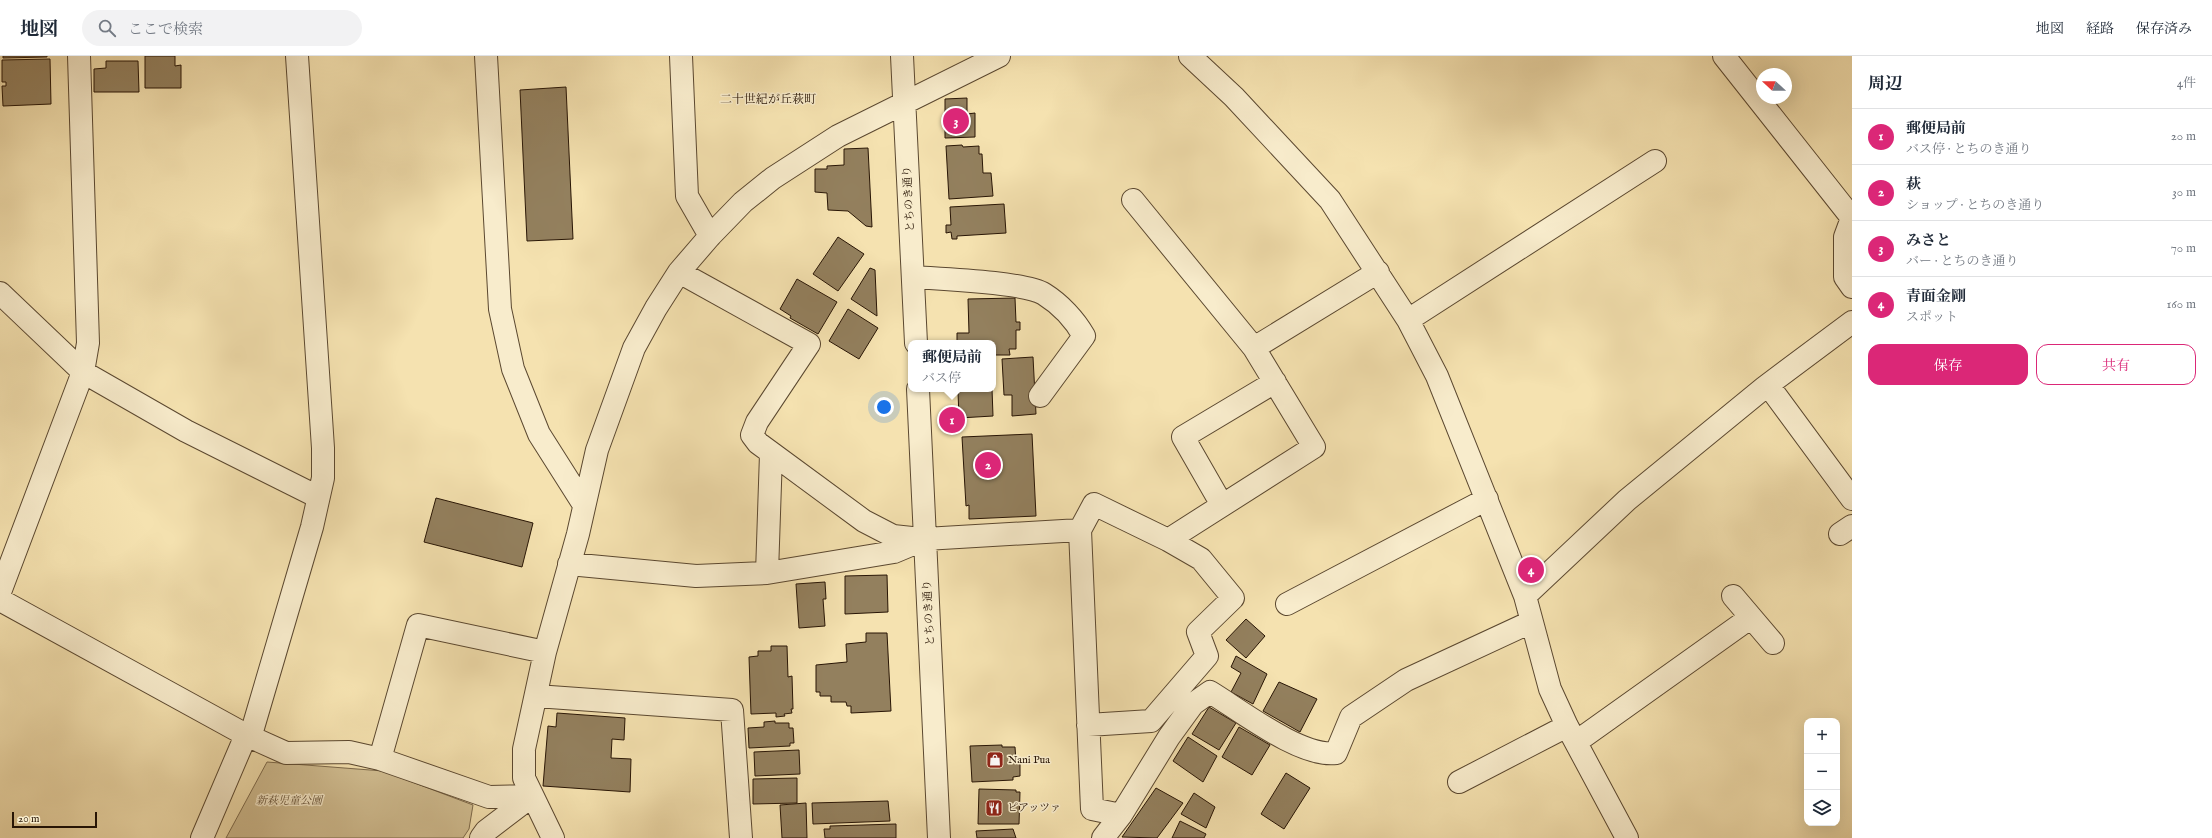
<!DOCTYPE html>
<html lang="ja">
<meta charset="utf-8">
<style>
:root{--surface:#fff;--page:#f2f2f3;--text:#1f2937;--muted:#747a83;--line:#e0e1e3;--accent:#db2777}
body{margin:0;font-family:"IM FELL English","Noto Serif JP",serif;background:var(--page);color:var(--text)}
.controls{position:absolute;right:12px;bottom:12px;display:grid;overflow:hidden;border-radius:8px;box-shadow:0 4px 16px #0002}
.controls button{width:36px;height:36px;display:grid;place-items:center;padding:0;border:0;border-bottom:1px solid var(--line);background:var(--surface);color:var(--text);font:20px sans-serif}
.compass{position:absolute;left:1756px;top:12px;width:36px;height:36px;border-radius:50%;background:var(--surface);box-shadow:0 4px 16px #0002;rotate:291deg}
.scale{position:absolute;left:12px;bottom:10px;width:85px;box-sizing:border-box;padding-left:4px;border:2px solid #281505;border-top:0;font-size:11px;line-height:14px;white-space:nowrap;color:#281505;-webkit-text-stroke:3px #f8eccc;paint-order:stroke}
.you{position:absolute;left:884px;top:351px;width:14px;height:14px;margin:-10px;border:3px solid #fff;border-radius:50%;background:#1a73e8;box-shadow:0 0 0 6px #1a73e833}
.badge{display:grid;place-items:center;width:26px;height:26px;border-radius:50%;background:var(--accent);color:#fff;font-size:13px;font-weight:700}
.pin{position:absolute;translate:-50% -50%;border:2px solid #fff;box-shadow:0 1px 4px #0006}
.popup{position:absolute;left:908px;top:284px;width:88px;height:52px;box-sizing:border-box;display:grid;place-content:center;border-radius:8px;background:var(--surface);filter:drop-shadow(0 1px 3px #0005);font-size:13px;white-space:nowrap;color:var(--muted)}
.popup b{font-size:15px;color:var(--text)}
.popup::after{content:'';position:absolute;left:50%;top:100%;margin-left:-8px;border:8px solid transparent;border-top-color:var(--surface)}
.list{margin:0;padding:0;list-style:none}
h2{display:flex;justify-content:space-between;align-items:center;height:52px;margin:0;padding:0 16px;font-size:17px}
h2 small{font-size:13px;font-weight:400;color:var(--muted)}
.list li{display:grid;grid-template-columns:26px 1fr auto;gap:12px;align-items:center;box-sizing:border-box;height:56px;padding:0 16px;border-top:1px solid var(--line)}
.list b{display:block;font-size:15px;white-space:nowrap}
.list p{margin:0;font-size:13px;white-space:nowrap;color:var(--muted)}
.list em{font-size:13px;font-style:normal;color:var(--muted)}
.actions{display:flex;gap:8px;padding:12px 16px}
.actions a{flex:1;padding:9px 0;border:1px solid var(--accent);border-radius:12px;text-align:center;font-size:14px;color:var(--accent)}
.actions .main{background:var(--accent);color:#fff}
.icon{flex:none;width:22px;height:22px;fill:none;stroke:currentColor;stroke-width:2;stroke-linecap:round;stroke-linejoin:round}
.map{position:relative;flex:none;width:1852px;height:782px;overflow:hidden}
header{display:flex;align-items:center;gap:24px;box-sizing:border-box;height:56px;padding:0 20px;background:var(--surface);border-bottom:1px solid var(--line)}
header strong{font-size:19px}
nav{display:flex;gap:22px;margin-inline-start:auto;font-size:14px}
.search{width:280px;height:36px;background:var(--page);display:flex;align-items:center;gap:10px;box-sizing:border-box;padding:0 14px;border-radius:22px;color:var(--muted);font-size:15px}
main{display:flex}
aside{flex:1;background:var(--surface)}
.map>svg:first-child{display:block}
.green{fill:#d2bf93;stroke:#7d6a4c}
.building{fill:#93805e;stroke:#281505}
.lines{fill:none;stroke-linecap:round;stroke-linejoin:round}
.minor-casing{stroke:#5b4830;stroke-width:24}
.minor{stroke:#f8eccc;stroke-width:22}
.labels{text-anchor:middle;dominant-baseline:central;stroke-width:3;stroke-linejoin:round;paint-order:stroke}
.street-label{font-size:11px;fill:#281505;stroke:#f8eccc}
.poi-label{font-size:11px;fill:#281505;stroke:#f8eccc;text-anchor:start}
.park-label{font-size:11px;font-style:italic;fill:#645037;stroke:#f8eccc}
.neighbourhood-label{font-size:12px;fill:#281505;stroke:#f8eccc}
</style>
<header>
<strong>地図</strong>
<div class="search"><svg class="icon" aria-label="search" viewBox="0 0 24 24"><circle cx="10" cy="10" r="6"/><path d="M15 15l6 6"/></svg>ここで検索</div>
<nav><a>地図</a><a>経路</a><a>保存済み</a></nav>
</header>
<main>
<div class="map">
<svg width="1852" height="782" viewBox="0 0 1852 782">
<rect width="100%" height="100%" fill="#f5e2b0"/>
<filter id="stains"><feTurbulence type="fractalNoise" baseFrequency=".005" numOctaves="4"/><feColorMatrix values="0 0 0 0 .2 0 0 0 0 .09 0 0 0 0 .02 0 0 0 .5 -.17"/></filter>
<radialGradient id="worn" r=".72"><stop offset=".6" stop-color="#630" stop-opacity="0"/><stop offset="1" stop-color="#630" stop-opacity=".3"/></radialGradient>
<path class="green" d="M 267,706 L 383,715 L 473,749 L 469,773 L 463,782 L 226,782 Z"/>
<path class="building" d="M 3,0 L 47,0 L 47,1 L 3,2 Z
M 145,0 L 175,0 L 175,10 L 181,9 L 181,32 L 145,32 Z
M 50,3 L 51,48 L 3,50 L 2,30 L 6,30 L 6,26 L 2,26 L 2,4 Z
M 106,5 L 138,5 L 139,36 L 94,36 L 94,13 L 106,12 Z
M 566,31 L 573,183 L 527,185 L 520,34 Z
M 967,42 L 967,58 L 975,57 L 975,81 L 945,82 L 945,43 Z
M 962,89 L 963,91 L 979,90 L 979,98 L 982,98 L 983,117 L 991,117 L 993,140 L 949,143 L 946,90 Z
M 868,92 L 872,171 L 866,170 L 848,155 L 828,154 L 827,137 L 815,136 L 815,113 L 827,113 L 827,110 L 844,109 L 844,93 Z
M 1004,148 L 1006,177 L 957,180 L 957,183 L 952,183 L 951,176 L 946,177 L 946,169 L 951,169 L 950,151 Z
M 838,181 L 864,198 L 838,235 L 813,218 Z
M 870,212 L 875,214 L 877,260 L 851,243 Z
M 797,223 L 837,246 L 818,278 L 790,262 L 791,260 L 780,253 Z
M 1015,242 L 1016,266 L 1020,266 L 1020,274 L 1016,274 L 1016,293 L 1009,293 L 1010,299 L 993,299 L 993,287 L 957,287 L 957,277 L 969,277 L 968,243 Z
M 848,253 L 878,272 L 859,303 L 829,285 Z
M 1033,301 L 1036,358 L 1012,360 L 1012,339 L 1004,339 L 1002,303 Z
M 953,333 L 992,333 L 993,360 L 959,362 L 958,336 L 954,337 Z
M 1032,378 L 1036,460 L 969,463 L 969,449 L 966,450 L 962,381 Z
M 436,442 L 533,467 L 522,511 L 424,486 Z
M 887,519 L 888,556 L 845,558 L 845,520 Z
M 825,526 L 826,543 L 823,543 L 825,570 L 799,572 L 796,528 Z
M 1246,563 L 1265,580 L 1246,602 L 1226,584 Z
M 866,577 L 887,577 L 891,655 L 851,657 L 851,650 L 847,650 L 846,646 L 831,646 L 831,640 L 820,640 L 820,636 L 816,636 L 816,609 L 847,606 L 846,588 L 866,586 Z
M 771,590 L 787,590 L 788,621 L 792,620 L 793,653 L 791,653 L 792,657 L 784,658 L 785,660 L 776,661 L 776,657 L 751,658 L 749,601 L 758,600 L 758,595 L 771,595 Z
M 1236,600 L 1267,618 L 1253,648 L 1231,636 L 1241,617 L 1231,611 Z
M 1279,626 L 1317,643 L 1300,676 L 1263,655 Z
M 1209,651 L 1236,667 L 1219,694 L 1192,678 Z
M 557,657 L 625,662 L 624,684 L 612,683 L 611,702 L 631,703 L 630,736 L 543,730 L 548,670 L 556,671 Z
M 775,665 L 775,667 L 789,667 L 789,672 L 793,672 L 794,687 L 790,687 L 790,690 L 749,692 L 748,672 L 764,671 L 764,666 Z
M 1239,671 L 1270,689 L 1252,719 L 1222,701 Z
M 1188,681 L 1217,700 L 1203,726 L 1173,705 Z
M 1002,689 L 1002,691 L 1015,691 L 1016,706 L 1020,706 L 1020,720 L 1013,721 L 1013,724 L 972,726 L 970,690 Z
M 799,694 L 800,718 L 755,720 L 754,696 Z
M 1286,717 L 1310,732 L 1284,773 L 1261,758 Z
M 797,722 L 797,747 L 753,748 L 753,723 Z
M 1156,732 L 1183,747 L 1157,782 L 1122,781 Z
M 979,733 L 1016,734 L 1016,736 L 1020,736 L 1019,768 L 978,768 Z
M 1194,737 L 1215,751 L 1206,772 L 1181,758 Z
M 888,745 L 890,765 L 813,768 L 812,747 Z
M 806,747 L 807,782 L 782,782 L 780,749 Z
M 1180,765 L 1206,778 L 1204,782 L 1172,782 Z
M 896,768 L 896,782 L 825,782 L 824,773 L 830,773 L 830,770 Z
M 1013,773 L 1016,782 L 977,782 L 976,775 Z"/>
<g class="lines">
<g class="minor-casing">
<path id="minor" d="M 486,0 L 500,253 L 513,313 L 539,378 L 584,449
M 681,0 L 687,140 L 710,180
M 902,0 L 916,287
M 1190,0 L 1234,41 L 1330,144 L 1408,264 L 1437,320 L 1525,540 L 1550,633 L 1567,670 L 1627,782
M 1724,0 L 1852,162
M 1133,144 L 1254,292
M 1852,162 L 1845,181 L 1845,221 L 1852,231
M 679,216 L 809,288 L 757,366 L 752,379 L 758,387 L 864,465 L 893,480 L 921,483
M 913,221 C 940,223 1025,226 1044,238 C 1060,248 1075,264 1084,280 L 1040,340
M 0,237 L 83,316 L 186,375 L 318,441
M 1408,264 L 1655,105
M 1768,329 L 1852,443
M 918,333 L 939,782
M 1222,449 L 1183,381 L 1275,326
M 1080,474 L 1092,753 L 1121,759
M 1840,478 L 1852,470
M 569,508 L 696,520 L 767,517 L 894,496 L 925,483 L 1080,474 L 1094,448 L 1168,484 L 1314,391 L 1254,292 L 1378,216
M 767,517 L 771,398
M 0,536 L 83,316 L 88,287 L 79,0
M 1525,540 L 1627,444 L 1765,331 L 1852,266
M 1733,540 L 1773,587
M 0,544 L 246,679 L 286,697 L 349,696 L 380,703 L 489,741 L 532,740
M 1287,548 L 1487,443
M 536,640 L 732,654 L 741,782
M 1088,669 L 1151,665 L 1207,600 L 1198,576 L 1233,542 L 1201,503 L 1168,484
M 250,682 L 312,471 L 323,422 L 323,392 L 297,0
M 1576,686 L 1750,562
M 380,703 L 418,569 L 545,596
M 1459,726 L 1567,670
M 202,782 L 246,679
M 481,782 L 486,775 L 532,740
M 553,782 L 524,722 L 524,693 L 545,596 L 578,478 L 597,394 L 634,292 L 656,252 L 679,216 L 710,180 L 743,146 L 773,122 L 838,80 L 999,0
M 1103,782 L 1121,759 L 1169,681 L 1193,648 L 1210,636 C 1240,654 1301,702 1336,697 L 1351,661 L 1406,624 L 1531,566"/>
</g>
<use href="#minor" class="minor"/>
</g>
<defs>
<g id="shop-square" transform="scale(0.9)"><rect x="-9" y="-9" width="18" height="18" rx="4" fill="#8f2418" stroke="#f8eccc"/><path d="M-5-2.5h2.3a2.7 3.5 0 0 1 5.4 0H5L5.5 6h-11ZM-1.5-2.5h3a1.5 2.3 0 0 0-3 0Z" fill="#fff"/></g>
<g id="restaurant-square" transform="scale(0.9)"><rect x="-9" y="-9" width="18" height="18" rx="4" fill="#8f2418" stroke="#f8eccc"/><path d="M-5-6h1v4h1v-4h1v4h1v-4h1v5L-1.5 .5V6h-2V.5L-5-1ZM5-6V6H3V1.5H1.5Q1.5-4 5-6Z" fill="#fff"/></g>
</defs>
<g fill-rule="evenodd">
<use href="#shop-square" x="995" y="704"/>
<use href="#restaurant-square" x="994" y="752"/>
</g>
<g class="labels">
<g class="street-label">
<text transform="translate(909 143) rotate(-93)">とちのき通り</text>
<text transform="translate(929 557) rotate(-93)">とちのき通り</text>
</g>
<g class="poi-label">
<text x="1008" y="704">Nani Pua</text>
<text x="1007" y="752">ピアッツァ</text>
</g>
<g class="park-label">
<text x="289" y="745">新萩児童公園</text>
</g>
<g class="neighbourhood-label">
<text x="768" y="43">二十世紀が丘萩町</text>
</g>
</g>
<rect width="100%" height="100%" filter="url(#stains)"/>
<rect width="100%" height="100%" fill="url(#worn)"/>
</svg>
<div class="controls">
<button>+</button>
<button>−</button>
<button><svg class="icon" aria-label="layers" viewBox="0 0 24 24"><path d="M12 4l9 5-9 5-9-5zM3 14l9 5 9-5"/></svg></button>
</div>
<svg class="compass" viewBox="-18 -18 36 36"><path d="M0-13l5 13h-10z" fill="#e53935"/><path d="M0 13l5-13h-10z" fill="#747a83"/></svg>
<div class="scale">20 m</div>
<div class="you"></div>
<div class="pin badge" style="left:952px;top:364px">1</div>
<div class="popup"><b>郵便局前</b>バス停</div>
<div class="pin badge" style="left:988px;top:409px">2</div>
<div class="pin badge" style="left:956px;top:65px">3</div>
<div class="pin badge" style="left:1531px;top:514px">4</div>
</div>
<aside>
<h2>周辺<small>4件</small></h2>
<ul class="list">
<li><span class="badge">1</span><div><b>郵便局前</b><p>バス停 · とちのき通り</p></div><em>20 m</em></li>
<li><span class="badge">2</span><div><b>萩</b><p>ショップ · とちのき通り</p></div><em>30 m</em></li>
<li><span class="badge">3</span><div><b>みさと</b><p>バー · とちのき通り</p></div><em>70 m</em></li>
<li><span class="badge">4</span><div><b>青面金剛</b><p>スポット</p></div><em>160 m</em></li>
</ul>
<div class="actions"><a class="main">保存</a><a>共有</a></div>
</aside>
</main>
